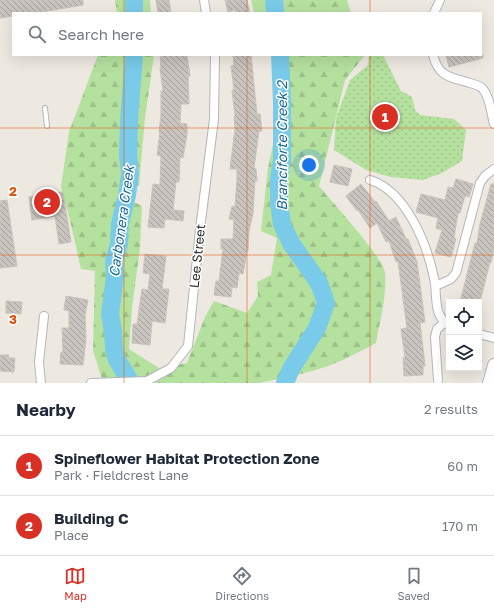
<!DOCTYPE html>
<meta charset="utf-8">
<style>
:root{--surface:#fff;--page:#f2f2f3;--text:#1f2937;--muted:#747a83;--line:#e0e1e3;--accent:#d93025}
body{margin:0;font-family:"Golos Text",sans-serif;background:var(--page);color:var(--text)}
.controls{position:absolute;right:12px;bottom:12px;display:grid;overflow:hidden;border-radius:0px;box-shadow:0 4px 16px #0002}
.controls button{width:36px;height:36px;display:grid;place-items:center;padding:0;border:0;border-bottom:1px solid var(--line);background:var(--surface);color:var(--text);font:20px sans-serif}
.you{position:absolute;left:309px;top:165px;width:14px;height:14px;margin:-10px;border:3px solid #fff;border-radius:50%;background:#1a73e8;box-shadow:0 0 0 6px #1a73e833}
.badge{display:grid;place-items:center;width:26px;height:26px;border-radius:50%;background:var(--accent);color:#fff;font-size:13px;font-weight:700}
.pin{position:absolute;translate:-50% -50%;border:2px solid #fff;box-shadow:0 1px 4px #0006}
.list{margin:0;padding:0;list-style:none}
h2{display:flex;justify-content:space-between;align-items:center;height:52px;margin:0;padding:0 16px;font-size:17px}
h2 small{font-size:13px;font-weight:400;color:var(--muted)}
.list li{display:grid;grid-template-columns:26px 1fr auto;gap:12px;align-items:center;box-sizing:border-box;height:60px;padding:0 16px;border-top:1px solid var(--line)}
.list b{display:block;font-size:15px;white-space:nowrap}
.list p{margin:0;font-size:13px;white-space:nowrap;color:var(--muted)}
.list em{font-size:13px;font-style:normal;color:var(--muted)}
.icon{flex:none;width:22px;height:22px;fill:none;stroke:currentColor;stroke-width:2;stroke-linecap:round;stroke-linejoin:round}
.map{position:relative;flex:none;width:494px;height:383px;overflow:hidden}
.search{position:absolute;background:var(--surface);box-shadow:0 4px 16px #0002;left:12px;right:12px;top:12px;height:44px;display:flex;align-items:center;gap:10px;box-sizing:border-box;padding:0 14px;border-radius:0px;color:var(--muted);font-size:15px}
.sheet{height:172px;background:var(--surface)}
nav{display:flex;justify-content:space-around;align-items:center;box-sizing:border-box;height:56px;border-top:1px solid var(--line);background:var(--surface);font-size:11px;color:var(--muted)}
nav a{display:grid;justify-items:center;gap:2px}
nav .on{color:var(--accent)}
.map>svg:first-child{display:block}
.grass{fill:url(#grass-dots)}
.forest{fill:url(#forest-firs)}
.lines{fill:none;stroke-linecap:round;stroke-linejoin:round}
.river{stroke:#79cbe9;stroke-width:18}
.building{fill:url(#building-back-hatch);stroke:#c9c3b9}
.lane-casing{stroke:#b3b6bf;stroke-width:6}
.street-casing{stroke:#b3b6bf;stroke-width:10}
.secondary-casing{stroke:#b3b6bf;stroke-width:14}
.lane{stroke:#fff;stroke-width:4}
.street{stroke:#fff;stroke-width:8}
.secondary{stroke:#fff;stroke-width:12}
.grid{fill:none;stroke:#df570e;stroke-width:1;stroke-opacity:0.55}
.labels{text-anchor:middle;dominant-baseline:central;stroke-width:3;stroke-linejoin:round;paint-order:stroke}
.street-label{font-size:13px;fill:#2d2d2d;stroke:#fff}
.water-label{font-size:14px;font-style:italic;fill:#146b99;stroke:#fff}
.grid-label{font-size:13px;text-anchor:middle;font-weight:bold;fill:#df570e;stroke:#fff;stroke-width:3;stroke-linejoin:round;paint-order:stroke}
</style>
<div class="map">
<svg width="494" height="383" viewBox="0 0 494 383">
<defs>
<pattern id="grass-dots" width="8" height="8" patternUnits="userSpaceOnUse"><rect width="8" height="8" fill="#b5e19f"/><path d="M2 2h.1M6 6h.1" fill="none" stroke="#9cc189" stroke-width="1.8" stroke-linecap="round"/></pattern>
<pattern id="forest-firs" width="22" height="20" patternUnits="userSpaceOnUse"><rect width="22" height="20" fill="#b5e19f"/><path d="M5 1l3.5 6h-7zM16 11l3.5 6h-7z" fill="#9cc189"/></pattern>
<pattern id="building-back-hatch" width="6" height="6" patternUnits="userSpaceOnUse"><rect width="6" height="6" fill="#c9c4bf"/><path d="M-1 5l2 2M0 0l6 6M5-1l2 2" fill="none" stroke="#a4a09c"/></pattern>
</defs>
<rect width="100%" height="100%" fill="#ede8e0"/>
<path class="grass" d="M 369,55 L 383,55 L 401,91 L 412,97 L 415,110 L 420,115 L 454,119 L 466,130 L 462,161 L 442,173 L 423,180 L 391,177 L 366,170 L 334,150 L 336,118 L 350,80 L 368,65 Z"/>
<path class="forest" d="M 115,0 L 150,0 L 151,13 L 117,13 Z
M 251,0 L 347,0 L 351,13 L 254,13 Z
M 98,55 L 154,55 L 145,118 L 139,185 L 132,188 L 128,199 L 142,206 L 140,248 L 132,308 L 129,349 L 159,368 L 187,363 L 205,317 L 214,301 L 247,313 L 258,296 L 257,282 L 271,275 L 277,238 L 261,231 L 268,168 L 276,130 L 279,79 L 277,55 L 365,55 L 345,80 L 319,186 C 331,201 384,258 385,273 C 387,296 380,320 376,343 C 360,351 345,360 328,366 C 306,374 282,378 259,383 L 103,383 L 93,350 L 95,271 L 81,269 L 69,216 L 61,187 L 69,132 Z"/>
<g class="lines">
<path class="river" d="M 134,0 L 134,13
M 274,0 L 275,13
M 280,55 L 282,102 L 282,159 L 279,179 L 279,203 L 282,224 L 291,243 L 319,283 L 326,303 L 317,328 L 291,369 L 285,383
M 131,383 L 117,360 L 114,348 L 113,332 L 110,314 L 115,277 L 114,261 L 119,244 L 120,224 L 127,195 L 130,174 L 128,155 L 129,120 L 134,55"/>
</g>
<path class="building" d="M 0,0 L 83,0 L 83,5 L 35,13 L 13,13 L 13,16 L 0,18 Z
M 156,0 L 169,0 L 171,13 L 158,13 Z
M 225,0 L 247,0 L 250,13 L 236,13 L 235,10 L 228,12 Z
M 160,55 L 187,55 L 190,76 L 188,76 L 189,104 L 181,104 L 180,123 L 187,124 L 187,134 L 183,158 L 180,157 L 179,182 L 176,182 L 173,210 L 184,211 L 183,221 L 165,219 L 164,228 L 148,227 L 153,184 L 160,185 L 161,156 L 157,155 L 160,132 L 159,132 L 161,114 L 161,91 L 163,91 L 160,68 L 161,68 Z
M 233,55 L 251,55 L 257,114 L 260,114 L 262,131 L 259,131 L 254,168 L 256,169 L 257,181 L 255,181 L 253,213 L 249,231 L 248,251 L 247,251 L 243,274 L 239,273 L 237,288 L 232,287 L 231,297 L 214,295 L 216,281 L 219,281 L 223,249 L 221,249 L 221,239 L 233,239 L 234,220 L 229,219 L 232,206 L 235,207 L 237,179 L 237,169 L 230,169 L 235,129 L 234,117 L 235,116 L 232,90 L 234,90 L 231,66 L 234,65 Z
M 446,55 L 483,55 L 483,58 L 449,67 Z
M 334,165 L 352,169 L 348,186 L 330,182 Z
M 456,179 L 473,184 L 469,197 L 465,196 L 460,213 L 458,213 L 454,238 L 456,239 L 451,257 L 435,253 L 442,230 L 436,228 L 438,218 L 416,212 L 421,194 L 445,200 L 448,187 L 453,188 Z
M 361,184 L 375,202 L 376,201 L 389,221 L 396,217 L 406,239 L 408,239 L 417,262 L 425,322 L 420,323 L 424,356 L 425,366 L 423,366 L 423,375 L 404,376 L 403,358 L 405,357 L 401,329 L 407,328 L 398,261 L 396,262 L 389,241 L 386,242 L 377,223 L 370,228 L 358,210 L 357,211 L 346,196 Z
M 491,184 L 494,184 L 494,247 L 491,263 L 490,262 L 480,302 L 460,302 L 475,243 L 477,243 L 480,224 Z
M 63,192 L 71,242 L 59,244 L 55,216 L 32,220 L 29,197 Z
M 7,200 L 17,266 L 0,268 L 0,201 Z
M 145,254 L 166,256 L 162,289 L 169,289 L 165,323 L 152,321 L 150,345 L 132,343 L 133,324 L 137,324 L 142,289 L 148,290 L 150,274 L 143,273 Z
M 66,296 L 88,300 L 85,315 L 86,339 L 83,365 L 60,364 L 61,352 L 63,353 L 62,328 L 69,328 L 69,311 L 64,310 Z
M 6,301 L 22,302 L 21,314 L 6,313 Z
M 0,355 L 9,355 L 8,358 L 15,358 L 14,372 L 0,371 Z"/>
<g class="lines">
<g class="lane-casing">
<path id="lane" d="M 45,108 L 47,126"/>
</g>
<g class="street-casing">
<path id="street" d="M 204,0 L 206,13
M 434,13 L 440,0
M 433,55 C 439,78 451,77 470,83 C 474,84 478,85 482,88 C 490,96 491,113 494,124
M 370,180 C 406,191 427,244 434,278 C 438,295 432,315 449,325
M 436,286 L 451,279 L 456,273 L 480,183 L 485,176 L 494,169
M 479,334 L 494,338
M 438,380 L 435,337 L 437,329 L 444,323
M 41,383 L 39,362 L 44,316
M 91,383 L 147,381 L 171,368 L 188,346 L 200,229 L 214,119 L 215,55"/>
</g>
<g class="secondary-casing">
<path id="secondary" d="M 489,383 L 494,365"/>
</g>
<use href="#lane" class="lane"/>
<use href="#street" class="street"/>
<use href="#secondary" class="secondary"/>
</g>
<path class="grid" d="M 124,0 L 124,13M 247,0 L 247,13M 370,0 L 370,13M 124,55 L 124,383M 247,55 L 247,383M 370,55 L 370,383M 0,128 L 494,128M 0,255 L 494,255"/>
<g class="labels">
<g class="street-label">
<text transform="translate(197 256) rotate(-84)">Lee Street</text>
</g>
<g class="water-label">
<text transform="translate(281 146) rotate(-90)">Branciforte Creek 2</text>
<text transform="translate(121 221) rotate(-82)">Carbonera Creek</text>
</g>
</g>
<g class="grid-label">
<text x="13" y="196">2</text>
<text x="13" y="324">3</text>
</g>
</svg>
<div class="controls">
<button><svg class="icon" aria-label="locate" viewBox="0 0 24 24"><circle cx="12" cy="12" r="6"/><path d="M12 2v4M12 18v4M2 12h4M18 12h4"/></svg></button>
<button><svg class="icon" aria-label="layers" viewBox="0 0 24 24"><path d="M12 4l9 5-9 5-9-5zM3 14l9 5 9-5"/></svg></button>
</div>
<div class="you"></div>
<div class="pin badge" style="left:385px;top:117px">1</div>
<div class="pin badge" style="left:47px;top:202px">2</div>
<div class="search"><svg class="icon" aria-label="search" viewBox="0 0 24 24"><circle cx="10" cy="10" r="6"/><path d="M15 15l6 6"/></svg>Search here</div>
</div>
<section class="sheet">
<h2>Nearby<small>2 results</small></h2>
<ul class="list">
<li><span class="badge">1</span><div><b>Spineflower Habitat Protection Zone</b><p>Park · Fieldcrest Lane</p></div><em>60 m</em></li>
<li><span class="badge">2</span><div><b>Building C</b><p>Place</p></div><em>170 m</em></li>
</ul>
</section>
<nav>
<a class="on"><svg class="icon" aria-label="map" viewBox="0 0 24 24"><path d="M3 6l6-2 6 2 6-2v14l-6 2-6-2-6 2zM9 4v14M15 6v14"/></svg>Map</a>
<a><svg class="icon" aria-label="directions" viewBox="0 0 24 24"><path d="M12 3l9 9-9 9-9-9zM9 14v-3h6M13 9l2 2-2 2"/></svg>Directions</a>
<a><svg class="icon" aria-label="saved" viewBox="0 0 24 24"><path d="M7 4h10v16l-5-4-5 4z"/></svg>Saved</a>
</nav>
